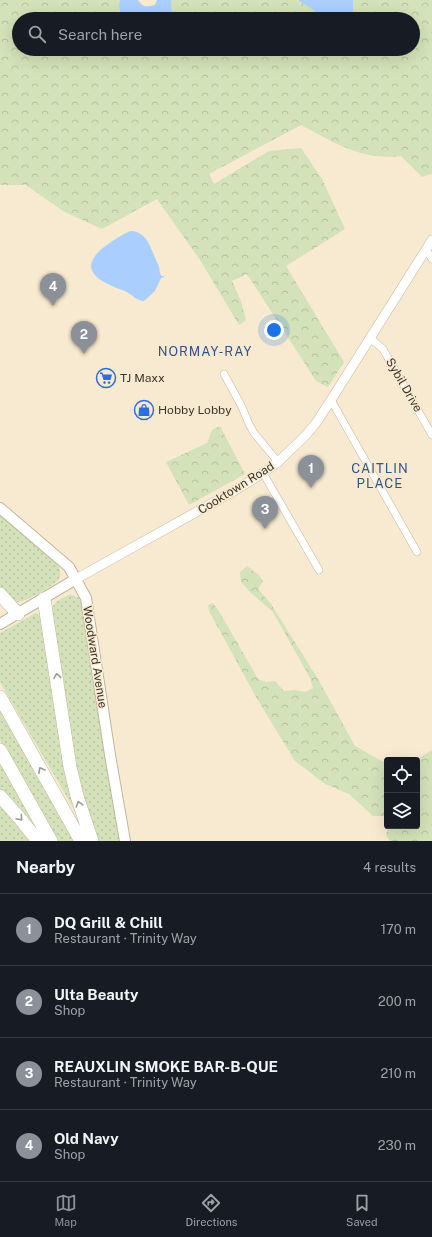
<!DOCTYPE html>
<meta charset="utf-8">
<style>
:root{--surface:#171b24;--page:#242831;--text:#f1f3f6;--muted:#9ea1a6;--line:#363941;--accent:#8c9099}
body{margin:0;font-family:"Public Sans",sans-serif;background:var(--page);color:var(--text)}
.controls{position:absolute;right:12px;bottom:12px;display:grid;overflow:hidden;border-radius:4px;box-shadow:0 4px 16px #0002}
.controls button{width:36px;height:36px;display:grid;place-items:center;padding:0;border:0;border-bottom:1px solid var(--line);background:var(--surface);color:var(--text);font:20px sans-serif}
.you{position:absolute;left:274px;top:330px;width:14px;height:14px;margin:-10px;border:3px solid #fff;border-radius:50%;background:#1a73e8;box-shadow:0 0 0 6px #1a73e833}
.badge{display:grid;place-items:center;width:26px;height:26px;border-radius:50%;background:var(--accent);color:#fff;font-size:13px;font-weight:700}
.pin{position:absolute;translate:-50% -33px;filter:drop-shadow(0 1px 2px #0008)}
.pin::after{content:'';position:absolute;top:21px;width:14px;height:12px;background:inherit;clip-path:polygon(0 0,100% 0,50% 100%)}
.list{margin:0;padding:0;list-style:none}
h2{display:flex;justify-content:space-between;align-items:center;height:52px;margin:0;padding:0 16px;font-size:17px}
h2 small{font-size:13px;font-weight:400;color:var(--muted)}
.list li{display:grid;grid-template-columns:26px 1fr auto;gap:12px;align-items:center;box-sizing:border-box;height:72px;padding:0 16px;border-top:1px solid var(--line)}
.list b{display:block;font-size:15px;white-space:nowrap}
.list p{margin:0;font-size:13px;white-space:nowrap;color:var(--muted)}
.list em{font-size:13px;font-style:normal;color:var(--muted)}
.icon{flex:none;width:22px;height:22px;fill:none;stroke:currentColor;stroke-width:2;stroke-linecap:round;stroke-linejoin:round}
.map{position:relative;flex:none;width:432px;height:841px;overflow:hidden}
.search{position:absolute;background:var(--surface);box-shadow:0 4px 16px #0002;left:12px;right:12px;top:12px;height:44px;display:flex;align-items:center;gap:10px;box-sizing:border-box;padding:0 14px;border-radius:22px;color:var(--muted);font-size:15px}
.sheet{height:340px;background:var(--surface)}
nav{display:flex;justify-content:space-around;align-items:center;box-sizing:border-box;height:56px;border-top:1px solid var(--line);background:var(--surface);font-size:11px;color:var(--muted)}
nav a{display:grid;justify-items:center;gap:2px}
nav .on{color:var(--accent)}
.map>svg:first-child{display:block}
.grass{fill:url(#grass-dots)}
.forest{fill:url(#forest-crowns)}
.water{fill:#aacffe}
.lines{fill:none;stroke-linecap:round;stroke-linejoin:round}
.minor-casing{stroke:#c2b69d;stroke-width:8}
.tertiary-casing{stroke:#c2b69d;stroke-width:10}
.secondary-casing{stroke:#c2b69d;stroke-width:12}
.motorway-casing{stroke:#c2b69d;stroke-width:14}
.minor{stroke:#fff;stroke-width:7}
.tertiary{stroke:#fff;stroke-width:9}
.secondary{stroke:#fff;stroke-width:10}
.motorway{stroke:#fff;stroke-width:13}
.oneway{stroke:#9e9b96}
.labels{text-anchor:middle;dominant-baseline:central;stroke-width:3;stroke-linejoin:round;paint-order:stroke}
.poi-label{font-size:12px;fill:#3c372d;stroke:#f7ead0;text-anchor:start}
.street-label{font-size:12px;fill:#3c372d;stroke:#f7ead0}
.neighbourhood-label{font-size:13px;letter-spacing:1px;fill:#32548c;stroke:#f7ead0}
</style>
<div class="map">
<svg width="432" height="841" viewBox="0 0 432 841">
<defs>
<pattern id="grass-dots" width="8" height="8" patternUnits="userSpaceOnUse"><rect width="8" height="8" fill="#d3e2b8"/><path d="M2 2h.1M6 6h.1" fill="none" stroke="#b6c29e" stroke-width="1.8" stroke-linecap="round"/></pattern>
<pattern id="forest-crowns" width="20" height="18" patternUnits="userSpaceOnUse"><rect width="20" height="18" fill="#d3e2b8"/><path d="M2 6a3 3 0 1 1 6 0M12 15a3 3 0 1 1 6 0" fill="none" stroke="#b6c29e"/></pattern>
</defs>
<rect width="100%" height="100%" fill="#f7ead0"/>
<path class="grass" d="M 0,511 L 56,561 C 59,567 62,573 59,579 C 55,585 24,603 17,602 C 11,601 5,593 0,589 Z
M 70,594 L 79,598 L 82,602 L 122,841 L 97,841 L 75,771 L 51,609 L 56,602 Z
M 36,613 L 41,617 L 78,816 L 0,682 L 0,633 Z
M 0,706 L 76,841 L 57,841 L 0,740 Z
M 0,762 L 43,839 L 0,792 Z
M 0,804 L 33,841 L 0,841 Z"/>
<path class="forest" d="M 0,0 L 120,0 L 119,4 L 120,19 L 19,19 L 19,49 L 413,49 L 413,19 L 351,19 L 353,16 L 353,0 L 432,0 L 432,173 L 431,174 L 422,177 L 401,156 C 362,161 333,142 301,125 L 209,174 L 214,184 L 269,151 L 301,148 L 322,179 L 345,229 L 286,266 L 344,362 L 328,387 L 316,381 L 247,274 L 232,281 L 241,301 L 246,320 L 239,325 L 200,260 L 157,199 L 102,229 L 63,211 L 26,185 L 0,185 Z
M 171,0 L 298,0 L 327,19 L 169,19 L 172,13 Z
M 220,426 L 245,474 L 189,505 L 166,462 L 207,443 L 212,430 Z
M 247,566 L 259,575 L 263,581 L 258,589 L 271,604 L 318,679 L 355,746 L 385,763 L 387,763 L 387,818 L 384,816 L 373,816 L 349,794 L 325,784 L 295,761 L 256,697 L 209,611 L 208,605 L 213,603 L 220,613 L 258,679 L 266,682 L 275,681 L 284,691 L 295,690 L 306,692 L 313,688 L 310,678 L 273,612 L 251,593 L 241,582 L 240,572 Z
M 432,750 L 432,841 L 390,841 L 386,835 L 389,826 L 417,826 L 417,760 L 405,760 L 419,758 Z"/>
<path class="water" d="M 120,0 L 138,0 C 143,8 147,7 155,5 L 157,0 L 171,0 L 172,13 L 169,19 L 120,19 L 119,4 Z
M 298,0 L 353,0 L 353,16 L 351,19 L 327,19 Z
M 131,231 C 145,232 149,243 154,255 C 155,259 158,263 159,267 C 160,271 159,273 162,276 L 164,276 L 164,277 L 161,278 L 155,291 L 144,301 C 137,301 131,294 125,291 C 103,283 74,271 104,247 C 113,241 120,235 131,231 Z"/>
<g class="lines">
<g class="minor-casing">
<path id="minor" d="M 426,249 L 432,259
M 370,338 L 383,349 L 432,435
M 224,374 L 241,405 L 249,424 L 254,433 L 278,462
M 331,400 L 417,552
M 263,473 L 319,570"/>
</g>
<g class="tertiary-casing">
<path id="tertiary" d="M 76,579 L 234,491 L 263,473 L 278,462 L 305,436 L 316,423 L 331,400 L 432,240"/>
</g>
<g class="secondary-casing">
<path id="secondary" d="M 0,508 L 69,567 L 86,598 L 110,755 L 125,841
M 0,624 L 76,579"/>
</g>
<g class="motorway-casing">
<path id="motorway" d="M 0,594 L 18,614
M 44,599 L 70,767 L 77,796 L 92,841
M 0,697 L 81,841
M 0,750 L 51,841
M 0,796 L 22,821 L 38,841"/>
</g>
<use href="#minor" class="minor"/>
<use href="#tertiary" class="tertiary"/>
<use href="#secondary" class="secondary"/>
<use href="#motorway" class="motorway"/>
</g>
<defs><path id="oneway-chevron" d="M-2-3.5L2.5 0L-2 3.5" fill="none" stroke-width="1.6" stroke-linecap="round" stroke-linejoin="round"/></defs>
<g class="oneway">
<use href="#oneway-chevron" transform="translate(57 676) rotate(-99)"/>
<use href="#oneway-chevron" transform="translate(41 770) rotate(-119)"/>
<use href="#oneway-chevron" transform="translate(79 804) rotate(-108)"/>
<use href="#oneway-chevron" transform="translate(20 818) rotate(49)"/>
</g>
<defs>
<g id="supermarket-ring" transform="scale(1)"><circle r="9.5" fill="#f7ead0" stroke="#2c6edb" stroke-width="1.5"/><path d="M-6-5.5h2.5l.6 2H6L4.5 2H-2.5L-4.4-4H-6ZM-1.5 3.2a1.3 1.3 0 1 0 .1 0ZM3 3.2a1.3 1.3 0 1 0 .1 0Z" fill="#2c6edb"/></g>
<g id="shop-ring" transform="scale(1)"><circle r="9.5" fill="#f7ead0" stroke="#2c6edb" stroke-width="1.5"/><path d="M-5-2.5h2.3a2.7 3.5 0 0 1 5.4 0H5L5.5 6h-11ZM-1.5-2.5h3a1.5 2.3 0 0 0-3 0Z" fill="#2c6edb"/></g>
</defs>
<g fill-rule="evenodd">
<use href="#supermarket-ring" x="106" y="378"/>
<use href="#shop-ring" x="144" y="410"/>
</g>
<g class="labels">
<g class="poi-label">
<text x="120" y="378">TJ Maxx</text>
<text x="158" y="410">Hobby Lobby</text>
</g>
<g class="street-label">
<text transform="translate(404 385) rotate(60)">Sybil Drive</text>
<text transform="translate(236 488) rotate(-32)">Cooktown Road</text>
<text transform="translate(95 657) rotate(81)">Woodward Avenue</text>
</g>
<g class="neighbourhood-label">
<text x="205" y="351">NORMAY-RAY</text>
<text x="380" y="468">CAITLIN<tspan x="380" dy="15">PLACE</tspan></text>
</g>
</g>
</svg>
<div class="controls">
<button><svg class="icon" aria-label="locate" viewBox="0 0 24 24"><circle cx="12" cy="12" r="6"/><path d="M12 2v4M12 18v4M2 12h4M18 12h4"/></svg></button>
<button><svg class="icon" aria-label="layers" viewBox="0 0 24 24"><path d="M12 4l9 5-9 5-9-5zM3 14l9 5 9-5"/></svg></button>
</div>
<div class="you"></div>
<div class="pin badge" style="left:311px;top:488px">1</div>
<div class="pin badge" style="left:84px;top:354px">2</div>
<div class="pin badge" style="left:265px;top:529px">3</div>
<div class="pin badge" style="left:53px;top:306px">4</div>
<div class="search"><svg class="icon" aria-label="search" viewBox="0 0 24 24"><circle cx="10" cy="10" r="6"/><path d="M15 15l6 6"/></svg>Search here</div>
</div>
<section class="sheet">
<h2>Nearby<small>4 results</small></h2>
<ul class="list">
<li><span class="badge">1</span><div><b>DQ Grill &amp; Chill</b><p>Restaurant · Trinity Way</p></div><em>170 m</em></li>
<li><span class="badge">2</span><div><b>Ulta Beauty</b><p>Shop</p></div><em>200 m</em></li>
<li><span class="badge">3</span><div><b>REAUXLIN SMOKE BAR-B-QUE</b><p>Restaurant · Trinity Way</p></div><em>210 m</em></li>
<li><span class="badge">4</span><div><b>Old Navy</b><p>Shop</p></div><em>230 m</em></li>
</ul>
</section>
<nav>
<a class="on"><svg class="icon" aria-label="map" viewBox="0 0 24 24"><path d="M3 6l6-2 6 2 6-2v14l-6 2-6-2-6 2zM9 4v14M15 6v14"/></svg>Map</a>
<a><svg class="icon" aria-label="directions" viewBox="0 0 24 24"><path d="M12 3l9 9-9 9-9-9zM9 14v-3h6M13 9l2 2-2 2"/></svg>Directions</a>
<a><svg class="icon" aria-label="saved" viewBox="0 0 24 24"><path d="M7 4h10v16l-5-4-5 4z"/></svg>Saved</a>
</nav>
